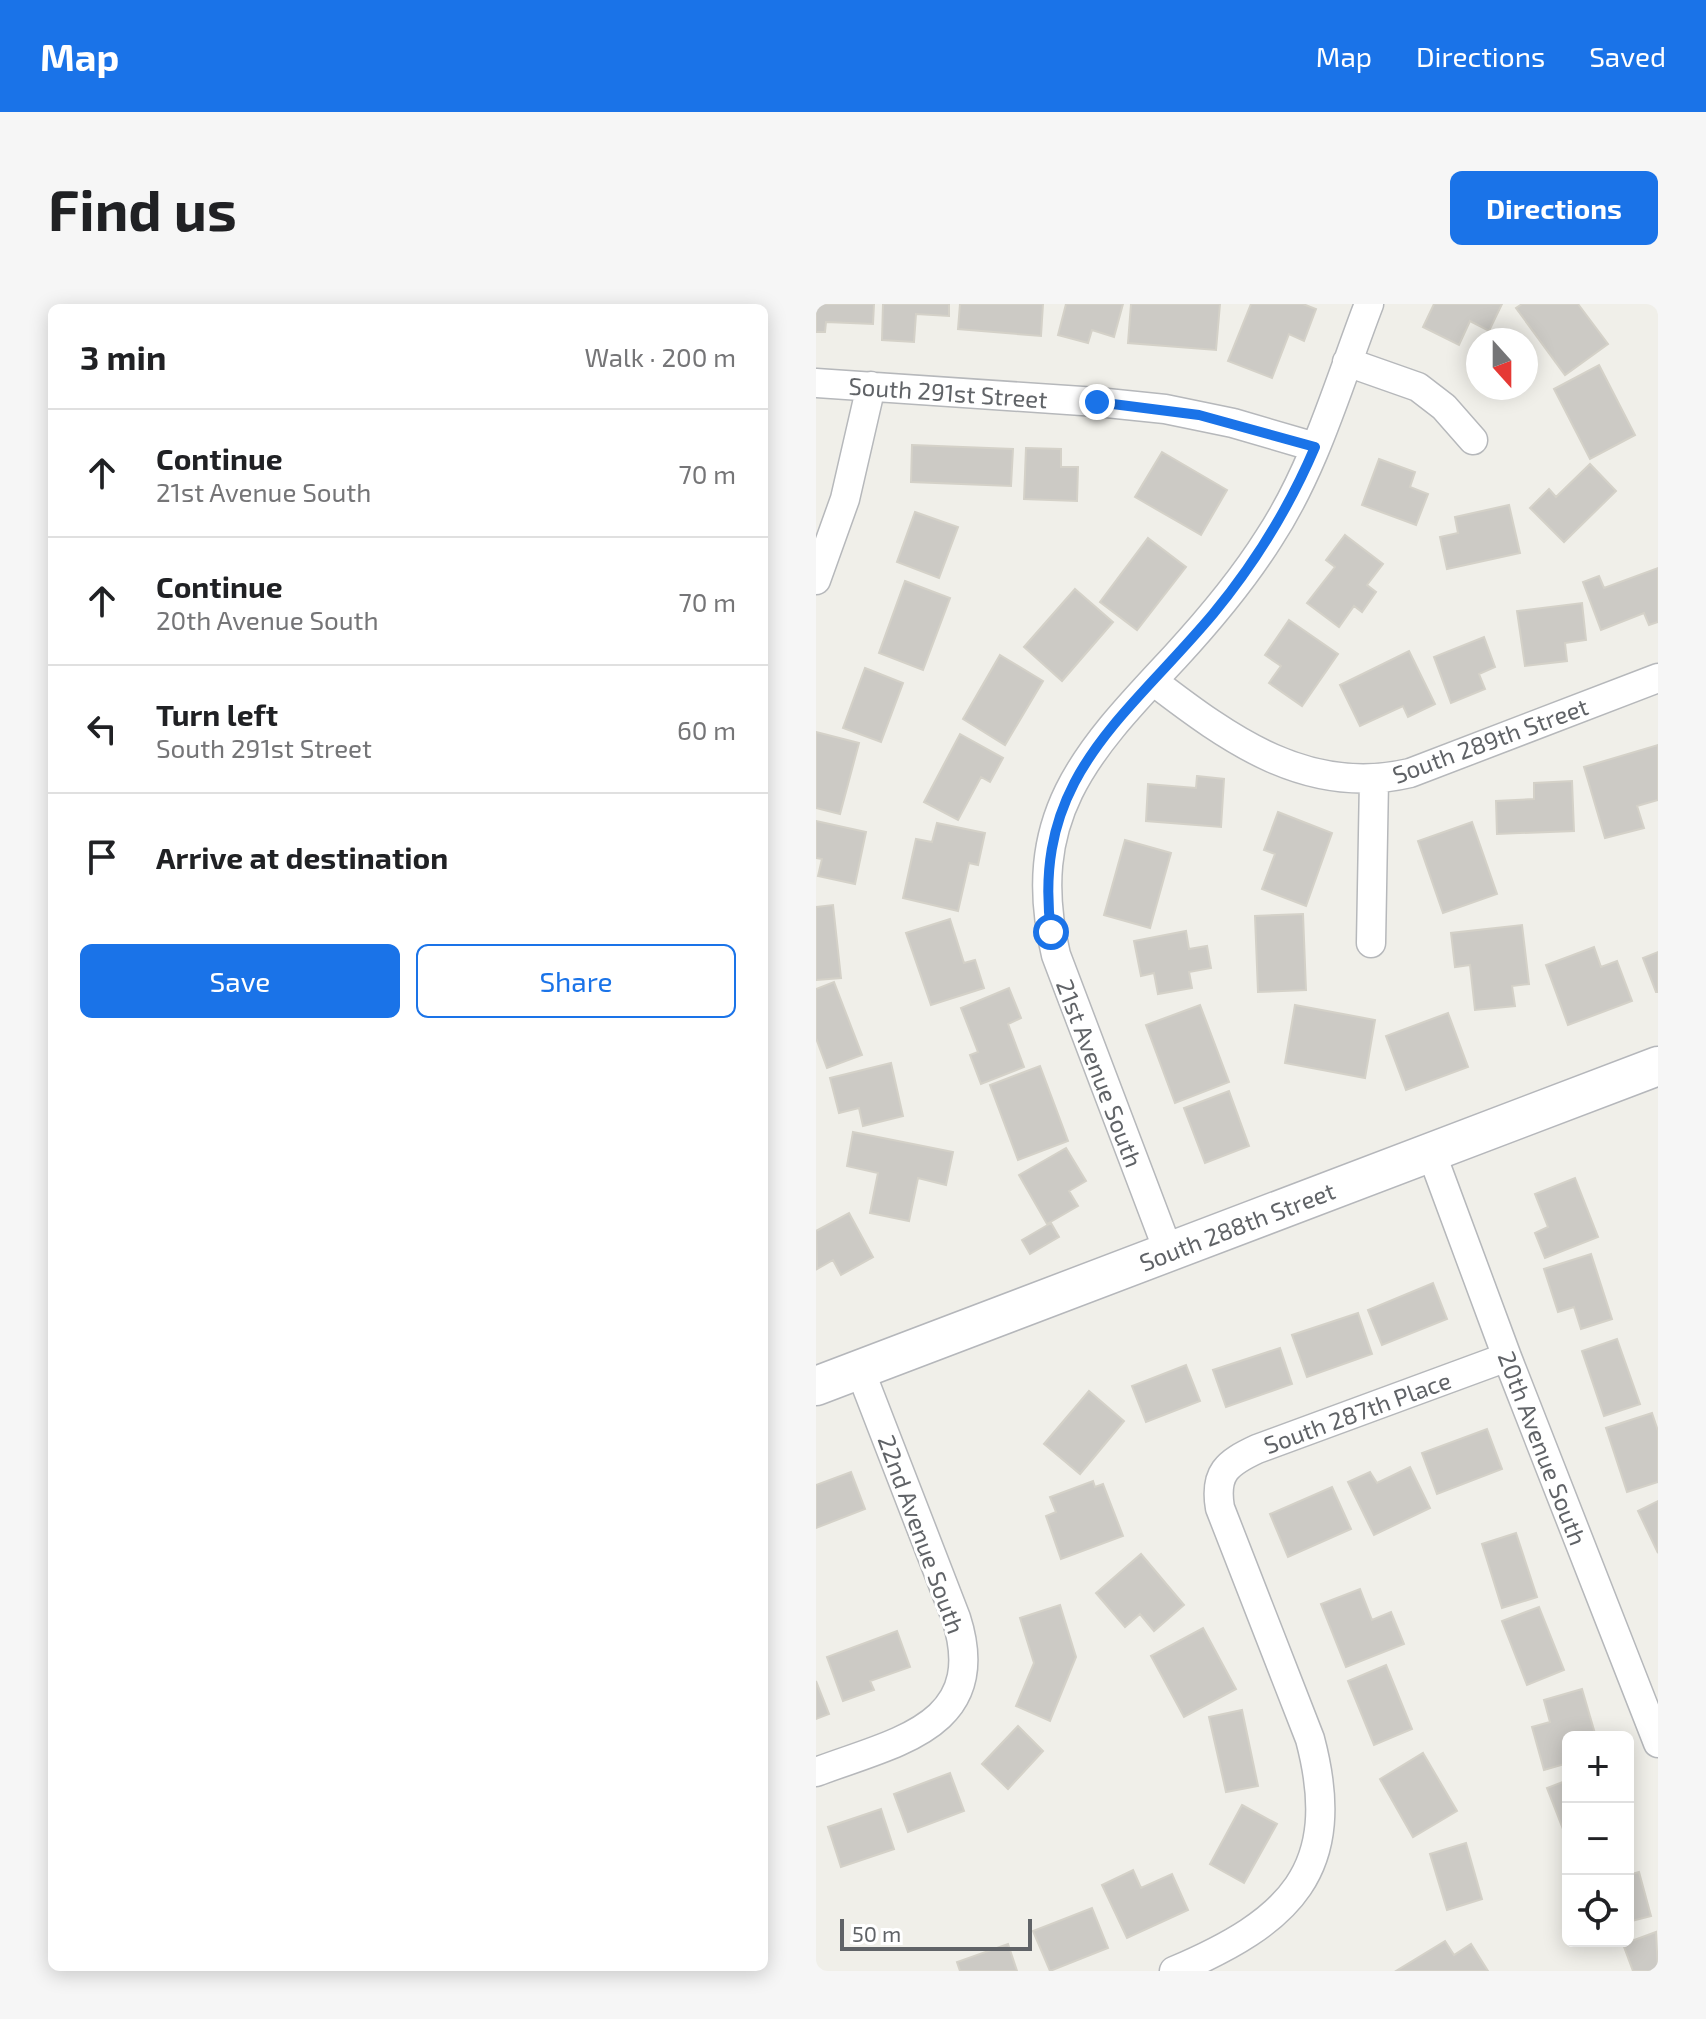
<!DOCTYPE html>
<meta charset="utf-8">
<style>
:root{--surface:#fff;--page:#f6f6f6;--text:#202124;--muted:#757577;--line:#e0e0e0;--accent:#1a73e8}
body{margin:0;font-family:"Exo 2",sans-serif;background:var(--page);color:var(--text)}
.controls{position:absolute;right:24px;bottom:24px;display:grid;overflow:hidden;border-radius:12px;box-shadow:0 4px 20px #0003}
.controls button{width:72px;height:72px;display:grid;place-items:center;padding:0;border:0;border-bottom:2px solid var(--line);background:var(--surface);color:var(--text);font:40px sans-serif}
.compass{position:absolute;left:650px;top:24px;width:72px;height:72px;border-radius:50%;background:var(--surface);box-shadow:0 4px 20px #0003;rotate:159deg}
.scale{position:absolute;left:24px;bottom:20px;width:192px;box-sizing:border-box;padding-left:8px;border:4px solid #606367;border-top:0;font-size:22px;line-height:28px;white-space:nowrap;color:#606367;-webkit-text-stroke:6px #fff;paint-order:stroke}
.stop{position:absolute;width:24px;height:24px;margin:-18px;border:6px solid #1a73e8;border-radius:50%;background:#fff}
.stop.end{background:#1a73e8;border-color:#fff;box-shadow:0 2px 8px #0008}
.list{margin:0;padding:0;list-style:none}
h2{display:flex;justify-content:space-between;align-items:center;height:104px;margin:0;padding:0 32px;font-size:34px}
h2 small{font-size:26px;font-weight:400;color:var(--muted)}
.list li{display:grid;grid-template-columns:52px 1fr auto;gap:24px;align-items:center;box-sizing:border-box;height:128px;padding:0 32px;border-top:2px solid var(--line)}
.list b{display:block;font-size:30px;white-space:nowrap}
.list p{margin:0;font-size:26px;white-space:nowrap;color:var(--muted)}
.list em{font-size:26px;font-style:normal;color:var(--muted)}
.actions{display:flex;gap:16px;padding:24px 32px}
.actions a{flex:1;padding:18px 0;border:2px solid var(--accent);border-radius:12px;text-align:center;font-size:28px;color:var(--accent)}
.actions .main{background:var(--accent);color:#fff}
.icon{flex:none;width:44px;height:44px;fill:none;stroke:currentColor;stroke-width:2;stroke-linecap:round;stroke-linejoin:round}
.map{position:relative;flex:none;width:842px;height:1667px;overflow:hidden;border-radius:12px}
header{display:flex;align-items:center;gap:48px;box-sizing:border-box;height:112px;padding:0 40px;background:var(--accent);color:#fff}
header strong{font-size:38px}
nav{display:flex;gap:44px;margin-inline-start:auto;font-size:28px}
.intro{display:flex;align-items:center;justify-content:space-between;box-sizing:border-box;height:192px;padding:0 48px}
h1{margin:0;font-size:56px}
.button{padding:20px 36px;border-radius:12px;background:var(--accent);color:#fff;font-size:28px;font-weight:700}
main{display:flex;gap:48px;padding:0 48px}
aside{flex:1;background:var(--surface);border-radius:12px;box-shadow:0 4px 20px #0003}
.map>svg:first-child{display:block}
.building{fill:#cccac5;stroke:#d4d1c8;stroke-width:2}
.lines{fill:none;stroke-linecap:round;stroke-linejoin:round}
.minor-casing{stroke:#b6b8bb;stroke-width:31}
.secondary-casing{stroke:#b5b7bb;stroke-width:41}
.minor{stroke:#fff;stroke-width:28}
.secondary{stroke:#fff;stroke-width:38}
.route{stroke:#1a73e8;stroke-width:10}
.labels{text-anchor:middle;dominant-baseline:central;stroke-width:6;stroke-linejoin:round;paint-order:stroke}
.street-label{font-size:24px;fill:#606367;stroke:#fff}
</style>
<header>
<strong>Map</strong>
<nav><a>Map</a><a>Directions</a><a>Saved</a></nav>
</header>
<div class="intro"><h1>Find us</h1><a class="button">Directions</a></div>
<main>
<aside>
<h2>3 min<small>Walk · 200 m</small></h2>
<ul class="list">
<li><svg class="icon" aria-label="ahead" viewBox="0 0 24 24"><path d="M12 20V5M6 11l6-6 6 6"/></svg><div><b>Continue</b><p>21st Avenue South</p></div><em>70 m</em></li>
<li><svg class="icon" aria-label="ahead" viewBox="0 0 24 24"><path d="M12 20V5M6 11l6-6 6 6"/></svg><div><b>Continue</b><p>20th Avenue South</p></div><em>70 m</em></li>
<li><svg class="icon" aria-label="left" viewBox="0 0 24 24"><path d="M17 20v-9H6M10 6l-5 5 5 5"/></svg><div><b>Turn left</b><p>South 291st Street</p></div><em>60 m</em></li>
<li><svg class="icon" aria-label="arrive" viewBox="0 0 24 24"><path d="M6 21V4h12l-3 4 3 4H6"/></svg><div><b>Arrive at destination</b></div></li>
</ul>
<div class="actions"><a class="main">Save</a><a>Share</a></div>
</aside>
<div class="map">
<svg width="842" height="1667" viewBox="0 0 842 1667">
<rect width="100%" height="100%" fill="#f0efe9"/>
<path class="building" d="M 0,0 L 58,0 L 57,20 L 10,18 L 9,28 L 0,28 Z
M 67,0 L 133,0 L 133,12 L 100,10 L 98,38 L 66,36 Z
M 144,0 L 227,0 L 225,32 L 142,25 Z
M 250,0 L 307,0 L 298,33 L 276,26 L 272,39 L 242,31 Z
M 315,0 L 404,0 L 400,46 L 312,39 Z
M 435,0 L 487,0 L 500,5 L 488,37 L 473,30 L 456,74 L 412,57 Z
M 618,0 L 686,0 L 673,27 L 654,17 L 643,41 L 607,23 Z
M 706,0 L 762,0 L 792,40 L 749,71 L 700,4 Z
M 783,61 L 819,131 L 774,155 L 738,85 Z
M 96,141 L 197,145 L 195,182 L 95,178 Z
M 210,144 L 245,145 L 245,163 L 262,163 L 261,197 L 208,195 Z
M 346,148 L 411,186 L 385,231 L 319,193 Z
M 563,155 L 599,168 L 594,183 L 612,190 L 600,221 L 546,201 Z
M 774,160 L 800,187 L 748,238 L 714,204 L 733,185 L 740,193 Z
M 693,201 L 704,249 L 631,265 L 624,233 L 642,229 L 639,213 Z
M 99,208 L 142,223 L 123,274 L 81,258 Z
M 529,231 L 567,260 L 551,281 L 560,288 L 546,308 L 538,302 L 523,323 L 491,299 L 519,263 L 510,256 Z
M 332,234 L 370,263 L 321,326 L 284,298 Z
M 842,264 L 842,318 L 833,321 L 828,309 L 785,326 L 767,278 L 783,272 L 788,284 Z
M 89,277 L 134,294 L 107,366 L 63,349 Z
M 259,285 L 297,318 L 246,377 L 208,343 Z
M 766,299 L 770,336 L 749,339 L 751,357 L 709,362 L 701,307 Z
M 473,316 L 522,350 L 486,402 L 453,379 L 465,362 L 449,351 Z
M 668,333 L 679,363 L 663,370 L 669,385 L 635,399 L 618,353 Z
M 593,347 L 619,400 L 592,413 L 587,402 L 544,422 L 524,381 Z
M 184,351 L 227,377 L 189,441 L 147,415 Z
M 49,364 L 87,379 L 65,438 L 27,424 Z
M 0,428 L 43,439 L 24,510 L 0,504 Z
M 144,430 L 187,454 L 174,478 L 165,473 L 142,516 L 108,498 Z
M 842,441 L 842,496 L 821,502 L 828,524 L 789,534 L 768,463 Z
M 381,472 L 408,475 L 405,523 L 330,517 L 332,480 L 380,484 Z
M 756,477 L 758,527 L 681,530 L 680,497 L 718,495 L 718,479 Z
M 462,508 L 516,529 L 490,602 L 446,585 L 459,550 L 448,546 Z
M 0,517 L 50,528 L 39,580 L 2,572 L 6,555 L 0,554 Z
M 656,518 L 681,590 L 627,609 L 602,537 Z
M 121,519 L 169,529 L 162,561 L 153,559 L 142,607 L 87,594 L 100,535 L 116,538 Z
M 309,536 L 355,549 L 334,624 L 288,611 Z
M 17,601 L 25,674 L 0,676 L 0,603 Z
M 487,610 L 490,686 L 442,688 L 439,612 Z
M 134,615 L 148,659 L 159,656 L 168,684 L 115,701 L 90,629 Z
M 706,621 L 713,680 L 696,682 L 699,702 L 659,706 L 654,661 L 639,663 L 635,629 Z
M 370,627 L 373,645 L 391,642 L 395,664 L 373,668 L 376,684 L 342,690 L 338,669 L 325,672 L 318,637 Z
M 778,643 L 785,663 L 801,657 L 816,697 L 752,721 L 730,661 Z
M 842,648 L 842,688 L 840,688 L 827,654 Z
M 18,678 L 46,751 L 11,764 L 0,734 L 0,685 Z
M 193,684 L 205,714 L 192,720 L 208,763 L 165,780 L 154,751 L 162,748 L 145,704 Z
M 384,701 L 413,778 L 359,799 L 330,721 Z
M 479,701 L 559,716 L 549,774 L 469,759 Z
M 632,709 L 652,763 L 590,786 L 570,732 Z
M 75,759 L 87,812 L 47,822 L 43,804 L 23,809 L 14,774 Z
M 224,762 L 252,837 L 202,856 L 174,781 Z
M 413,787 L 433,842 L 389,859 L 368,804 Z
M 37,828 L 137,848 L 130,881 L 102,874 L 93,917 L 54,909 L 62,869 L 31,862 Z
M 250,844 L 270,877 L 253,887 L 262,902 L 231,920 L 203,871 Z
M 759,874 L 782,933 L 729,954 L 719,929 L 732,923 L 719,890 Z
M 33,909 L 57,953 L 25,971 L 17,956 L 1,965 L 0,927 Z
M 235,919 L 243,933 L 214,950 L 206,936 Z
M 775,950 L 796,1015 L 765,1025 L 758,1003 L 742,1008 L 728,965 Z
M 617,979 L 631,1015 L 566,1041 L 552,1006 Z
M 542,1009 L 556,1050 L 491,1073 L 476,1031 Z
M 801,1035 L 824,1100 L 788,1112 L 766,1047 Z
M 464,1044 L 476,1080 L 410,1103 L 397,1066 Z
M 370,1061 L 384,1097 L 330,1118 L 316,1082 Z
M 273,1087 L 308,1117 L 264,1170 L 228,1140 Z
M 836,1109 L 842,1127 L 842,1178 L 811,1188 L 790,1124 Z
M 671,1125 L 686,1165 L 621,1190 L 606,1149 Z
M 594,1163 L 614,1204 L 558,1231 L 532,1178 L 554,1168 L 561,1179 Z
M 35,1168 L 49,1205 L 0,1224 L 0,1181 Z
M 277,1177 L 279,1183 L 287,1180 L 307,1232 L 245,1255 L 230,1212 L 240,1208 L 234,1193 Z
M 516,1183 L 535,1225 L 472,1253 L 454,1210 Z
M 842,1197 L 842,1249 L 822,1207 Z
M 700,1229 L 721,1293 L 686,1304 L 666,1240 Z
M 325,1250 L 368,1301 L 338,1327 L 324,1310 L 309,1323 L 280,1289 Z
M 544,1285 L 556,1316 L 575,1308 L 588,1340 L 530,1363 L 505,1300 Z
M 244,1301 L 260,1353 L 234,1417 L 200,1402 L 218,1359 L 204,1314 Z
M 723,1303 L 748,1366 L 711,1381 L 686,1317 Z
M 387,1324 L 420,1385 L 368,1413 L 335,1352 Z
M 81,1327 L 94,1363 L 54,1377 L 58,1386 L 27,1397 L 11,1353 Z
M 570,1361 L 596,1425 L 558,1441 L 532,1377 Z
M 0,1377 L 13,1410 L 0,1415 Z
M 766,1385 L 780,1433 L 752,1433 L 752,1459 L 728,1466 L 716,1423 L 734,1418 L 728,1396 Z
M 426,1406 L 442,1482 L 410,1488 L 393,1413 Z
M 202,1422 L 227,1447 L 192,1485 L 166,1460 Z
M 607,1449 L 641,1507 L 597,1533 L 564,1475 Z
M 134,1469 L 148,1507 L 92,1528 L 78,1490 Z
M 752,1476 L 752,1538 L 731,1484 Z
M 426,1501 L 461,1520 L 428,1579 L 394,1560 Z
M 65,1505 L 78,1545 L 25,1563 L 12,1523 Z
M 650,1539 L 666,1595 L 631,1606 L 614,1550 Z
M 317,1566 L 325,1584 L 356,1570 L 372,1606 L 311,1634 L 286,1581 Z
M 823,1568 L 835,1612 L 812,1618 L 812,1571 Z
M 276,1604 L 292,1644 L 234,1667 L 217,1627 Z
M 840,1628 L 842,1667 L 817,1667 L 807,1640 Z
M 629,1637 L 638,1651 L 655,1640 L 672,1667 L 580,1667 Z
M 192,1640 L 201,1667 L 144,1667 L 141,1658 Z"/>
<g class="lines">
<g class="minor-casing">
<path id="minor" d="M 531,58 L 602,83 L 628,103 L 657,136
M 0,79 L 281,98 L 349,105 L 417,119 L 499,143
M 0,276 L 29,195 L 55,82
M 337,377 C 414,436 492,493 594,469 L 842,374
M 555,639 L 558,476
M 615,848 L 691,1053 L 842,1439
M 353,949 L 240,651 C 207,512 271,447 359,353 C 393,316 426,277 453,234 C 499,164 523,78 553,0
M 0,1468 C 79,1438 175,1423 140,1314 L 44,1066
M 358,1667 C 473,1618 529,1567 494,1435 L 404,1204 C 398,1169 411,1159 441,1145 L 691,1053"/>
</g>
<g class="secondary-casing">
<path id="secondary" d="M 0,1082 L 842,762"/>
</g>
<use href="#minor" class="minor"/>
<use href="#secondary" class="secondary"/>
</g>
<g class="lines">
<path class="route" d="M 235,628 C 215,473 309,415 397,310 C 440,258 473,204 499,143 L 383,111 L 281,98"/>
</g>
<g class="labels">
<g class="street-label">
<text transform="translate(132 88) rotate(4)">South 291st Street</text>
<text transform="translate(674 436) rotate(-20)">South 289th Street</text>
<text transform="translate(284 769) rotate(69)">21st Avenue South</text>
<text transform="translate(421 922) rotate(-21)">South 288th Street</text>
<text transform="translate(541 1108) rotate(-20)">South 287th Place</text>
<text transform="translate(727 1144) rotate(69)">20th Avenue South</text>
<text transform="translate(106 1230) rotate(70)">22nd Avenue South</text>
</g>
</g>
</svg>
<div class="controls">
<button>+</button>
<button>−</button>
<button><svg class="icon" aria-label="locate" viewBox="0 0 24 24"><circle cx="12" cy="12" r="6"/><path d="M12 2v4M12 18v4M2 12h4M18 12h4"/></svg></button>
</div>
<svg class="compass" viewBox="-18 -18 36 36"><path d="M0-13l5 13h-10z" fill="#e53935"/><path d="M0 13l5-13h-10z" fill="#757577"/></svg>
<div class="scale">50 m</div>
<div class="stop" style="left:235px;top:628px"></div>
<div class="stop end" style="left:281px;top:98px"></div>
</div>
</main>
